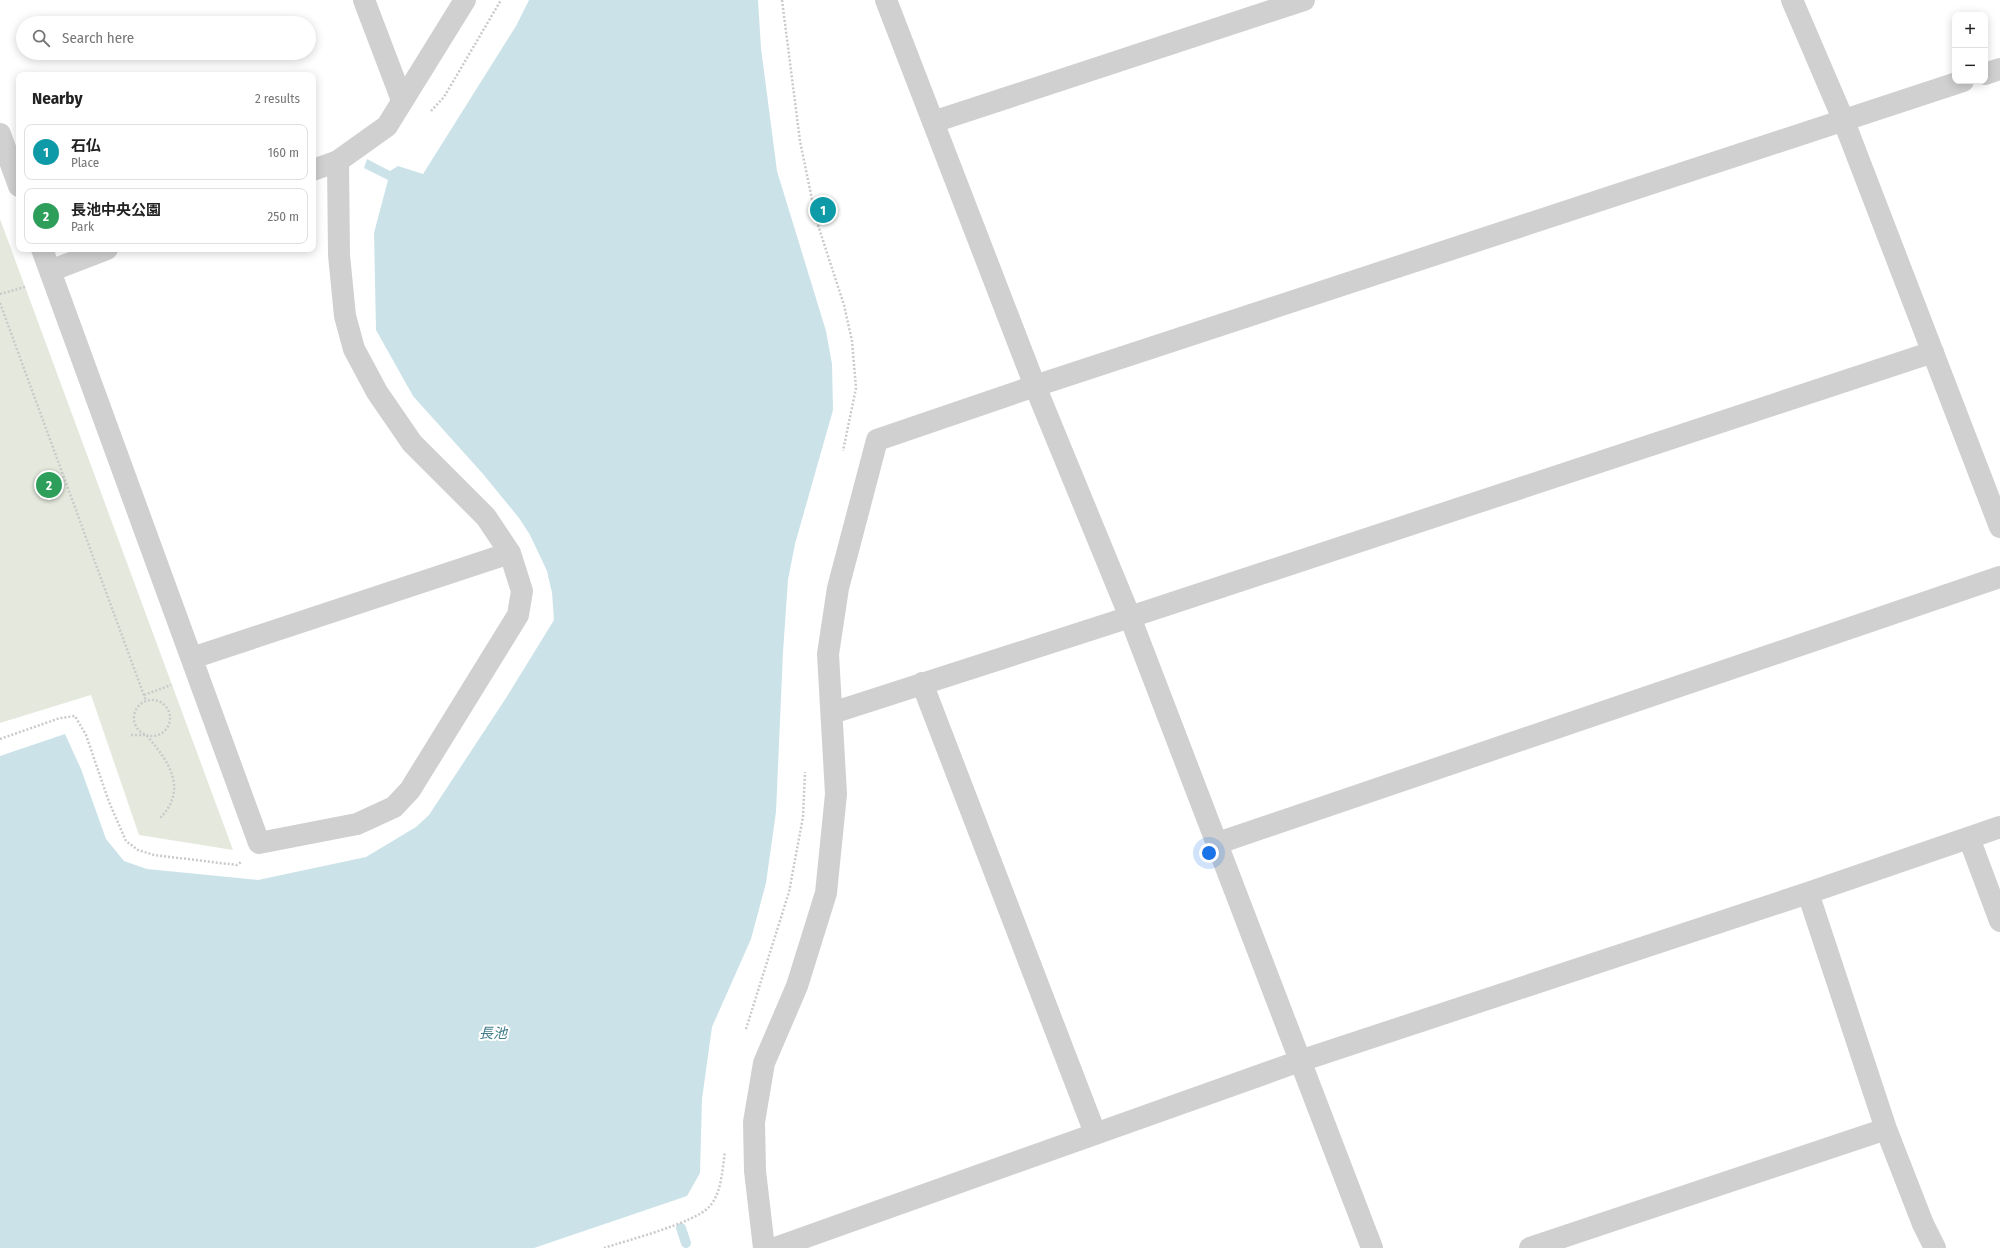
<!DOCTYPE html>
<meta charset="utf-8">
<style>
:root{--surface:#fff;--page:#f6f6f6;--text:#222;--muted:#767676;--line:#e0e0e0;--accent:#0b8043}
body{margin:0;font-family:"Fira Sans Condensed","Noto Sans JP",sans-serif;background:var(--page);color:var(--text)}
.controls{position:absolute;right:12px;top:12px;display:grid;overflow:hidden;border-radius:8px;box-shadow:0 2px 10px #0003}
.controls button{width:36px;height:36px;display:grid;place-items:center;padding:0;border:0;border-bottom:1px solid var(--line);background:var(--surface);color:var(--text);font:20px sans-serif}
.you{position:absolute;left:1209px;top:853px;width:14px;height:14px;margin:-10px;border:3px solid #fff;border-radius:50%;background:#1a73e8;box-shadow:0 0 0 6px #1a73e833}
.badge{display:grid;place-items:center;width:26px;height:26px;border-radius:50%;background:var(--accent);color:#fff;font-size:13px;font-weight:700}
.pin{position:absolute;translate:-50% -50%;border:2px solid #fff;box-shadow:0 1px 4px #0006}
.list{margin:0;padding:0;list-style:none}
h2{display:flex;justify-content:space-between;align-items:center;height:52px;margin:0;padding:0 16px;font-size:17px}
h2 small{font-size:13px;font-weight:400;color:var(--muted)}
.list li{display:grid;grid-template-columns:26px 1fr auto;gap:12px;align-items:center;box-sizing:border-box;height:56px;margin:0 8px 8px;padding:0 8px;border:1px solid var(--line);border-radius:8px}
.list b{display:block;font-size:15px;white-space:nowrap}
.list p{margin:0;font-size:13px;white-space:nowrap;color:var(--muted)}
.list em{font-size:13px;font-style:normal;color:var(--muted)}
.icon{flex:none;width:22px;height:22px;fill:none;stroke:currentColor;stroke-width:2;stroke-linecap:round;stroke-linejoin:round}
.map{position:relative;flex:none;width:2000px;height:1248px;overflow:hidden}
.search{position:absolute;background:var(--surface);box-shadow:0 2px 10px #0003;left:16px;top:16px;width:300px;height:44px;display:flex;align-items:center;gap:10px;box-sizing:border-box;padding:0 14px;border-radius:22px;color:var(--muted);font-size:15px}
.panel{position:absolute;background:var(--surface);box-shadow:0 2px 10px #0003;left:16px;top:72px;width:300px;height:180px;border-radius:8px}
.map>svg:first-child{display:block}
.green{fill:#e5e9dd}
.water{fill:#cbe3e8}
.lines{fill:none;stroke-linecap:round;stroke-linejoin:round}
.stream{stroke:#cbe3e8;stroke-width:10}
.path{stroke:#cacaca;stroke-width:2.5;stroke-dasharray:2 2;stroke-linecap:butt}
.minor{stroke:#d0d0d0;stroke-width:22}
.labels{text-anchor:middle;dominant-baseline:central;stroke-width:4;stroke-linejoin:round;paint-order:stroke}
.water-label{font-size:14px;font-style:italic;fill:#427d8b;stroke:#fff}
</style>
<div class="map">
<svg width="2000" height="1248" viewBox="0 0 2000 1248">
<rect width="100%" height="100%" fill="#fff"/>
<path class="green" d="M 0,219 L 233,850 L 139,835 L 91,695 L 0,723 Z"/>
<path class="water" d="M 529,0 L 758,0 L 761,48 L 777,171 L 826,331 L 832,364 L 833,410 L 795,544 L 788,580 L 783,652 L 776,812 L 766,883 L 751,939 L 712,1027 L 702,1099 L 700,1173 L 687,1196 L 534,1248 L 0,1248 L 0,756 L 65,734 L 81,769 L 106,839 L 124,861 L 147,869 L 258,880 L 366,857 L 416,827 L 429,815 L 506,698 L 554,620 L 552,593 L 547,571 L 530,535 L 519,518 L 483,474 L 413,396 L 376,330 L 374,233 L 388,180 L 364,168 L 367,159 L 390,171 L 398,166 L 423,174 L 516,26 Z"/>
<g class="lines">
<path class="stream" d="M 681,1228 L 686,1243"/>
<path class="path" d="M 782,0 L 800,141 L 816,219 L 844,305 L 852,341 L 856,388 L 843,451
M 431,111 L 444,97 L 501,0
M 0,294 L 25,287
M 0,303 L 146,701
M 144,695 L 171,685
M134 718a18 18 0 1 1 36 0a18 18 0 1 1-36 0Z
M 131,735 L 146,735 C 169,761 189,790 159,819
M 0,739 L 60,718 L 75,716 L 86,735 L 109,802 L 126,841 L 138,850 L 154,855 L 237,865 L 241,862
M 746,1029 L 789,892 L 803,817 L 805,772
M 604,1248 C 628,1240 694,1223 709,1207 C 722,1193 722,1170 725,1152"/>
<path class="minor" d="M 364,0 L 402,100
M 886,0 L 1035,386 L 1130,617 L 1372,1248
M 1792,0 L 1843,119 L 2000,527
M 1985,74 L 2000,69
M 933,122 L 1304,0
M 0,134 L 19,186
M 313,170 L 338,161 L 387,126 L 465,0
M 42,249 L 259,843 L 357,824 L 394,807 L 410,790 L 518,615 L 522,591 L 510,553 L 486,517 L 412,443 L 377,392 L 354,349 L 345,316 L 339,255 L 338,161
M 50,271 L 107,249
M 192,658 L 510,553
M 922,683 L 1095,1133
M 832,713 L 1130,617 L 1933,352
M 1969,838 L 2000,921
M 1218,843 L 2000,577
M 1808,893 L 1886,1129 L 1923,1224 L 1935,1248
M 764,1248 L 755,1171 L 754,1122 L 764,1063 L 797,986 L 826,893 L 836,794 L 828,654 L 838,588 L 877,440 L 1035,386 L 1963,81
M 775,1248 L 1300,1061 L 1808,893 L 2000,827
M 1530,1248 L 1886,1129"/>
</g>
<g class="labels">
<g class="water-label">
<text x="493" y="1033">長池</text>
</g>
</g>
</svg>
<div class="controls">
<button>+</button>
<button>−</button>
</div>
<div class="you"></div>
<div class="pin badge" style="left:823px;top:210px;background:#0f9aa8">1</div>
<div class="pin badge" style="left:49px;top:485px;background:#2e9e5b">2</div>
<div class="search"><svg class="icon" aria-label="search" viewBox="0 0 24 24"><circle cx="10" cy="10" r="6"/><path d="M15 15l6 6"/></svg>Search here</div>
<section class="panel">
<h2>Nearby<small>2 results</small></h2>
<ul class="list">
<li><span class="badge" style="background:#0f9aa8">1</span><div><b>石仏</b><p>Place</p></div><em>160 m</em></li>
<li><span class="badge" style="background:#2e9e5b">2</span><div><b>長池中央公園</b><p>Park</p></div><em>250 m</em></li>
</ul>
</section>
</div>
